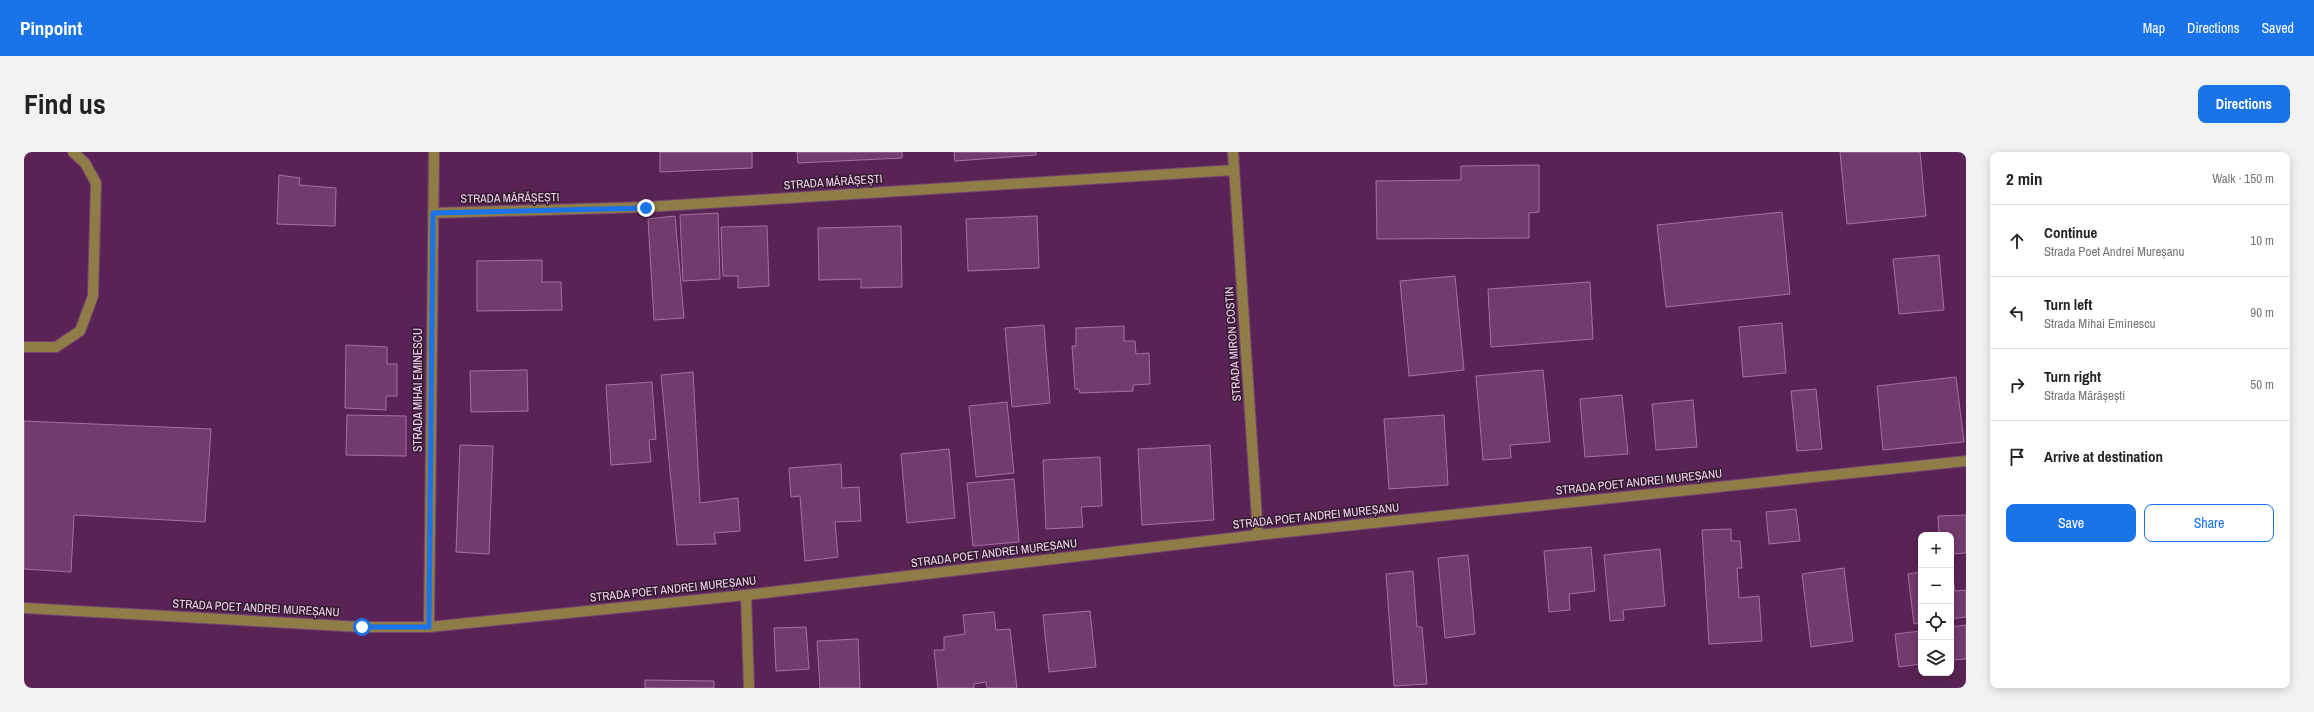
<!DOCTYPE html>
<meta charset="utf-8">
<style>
:root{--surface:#fff;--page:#f2f2f2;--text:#222;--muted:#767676;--line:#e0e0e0;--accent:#1a73e8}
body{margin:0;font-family:"Archivo Narrow",sans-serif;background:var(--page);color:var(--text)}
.controls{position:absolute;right:12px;bottom:12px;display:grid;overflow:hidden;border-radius:8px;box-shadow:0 2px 10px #0003}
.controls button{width:36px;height:36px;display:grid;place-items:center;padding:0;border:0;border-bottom:1px solid var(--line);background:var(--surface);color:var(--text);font:20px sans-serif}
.stop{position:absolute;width:12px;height:12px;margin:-9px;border:3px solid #1a73e8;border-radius:50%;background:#fff}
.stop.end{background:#1a73e8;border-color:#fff;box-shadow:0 1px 4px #0008}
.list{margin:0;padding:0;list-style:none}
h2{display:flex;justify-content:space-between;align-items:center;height:52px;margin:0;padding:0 16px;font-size:17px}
h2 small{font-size:13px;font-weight:400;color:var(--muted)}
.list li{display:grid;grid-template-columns:26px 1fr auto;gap:12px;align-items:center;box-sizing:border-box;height:72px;padding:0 16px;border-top:1px solid var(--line)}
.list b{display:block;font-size:15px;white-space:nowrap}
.list p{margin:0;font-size:13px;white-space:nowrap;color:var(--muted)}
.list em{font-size:13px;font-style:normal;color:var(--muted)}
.actions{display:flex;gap:8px;padding:12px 16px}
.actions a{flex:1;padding:9px 0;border:1px solid var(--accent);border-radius:8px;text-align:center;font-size:14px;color:var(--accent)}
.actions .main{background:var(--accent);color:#fff}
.icon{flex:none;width:22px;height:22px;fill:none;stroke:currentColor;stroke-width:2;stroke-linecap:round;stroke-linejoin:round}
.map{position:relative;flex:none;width:1942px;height:536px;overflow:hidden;border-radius:8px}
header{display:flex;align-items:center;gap:24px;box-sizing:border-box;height:56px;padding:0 20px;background:var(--accent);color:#fff}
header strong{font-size:19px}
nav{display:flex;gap:22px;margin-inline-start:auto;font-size:14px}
.intro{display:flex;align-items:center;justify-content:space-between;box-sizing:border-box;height:96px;padding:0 24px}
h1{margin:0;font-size:28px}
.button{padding:10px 18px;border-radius:8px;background:var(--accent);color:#fff;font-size:14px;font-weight:700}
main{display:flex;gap:24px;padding:0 24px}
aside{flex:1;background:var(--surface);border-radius:8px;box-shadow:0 2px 10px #0003}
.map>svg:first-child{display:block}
.building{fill:#723b6d;stroke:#a96ea3}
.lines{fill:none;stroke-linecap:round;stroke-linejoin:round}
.minor-casing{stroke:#754471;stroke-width:12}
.minor{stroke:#8f7c47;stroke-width:10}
.route{stroke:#1a73e8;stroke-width:5}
.labels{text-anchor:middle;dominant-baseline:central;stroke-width:3;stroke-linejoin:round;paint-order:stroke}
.street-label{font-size:12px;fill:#f5d4f0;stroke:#311a2f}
</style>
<header>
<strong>Pinpoint</strong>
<nav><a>Map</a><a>Directions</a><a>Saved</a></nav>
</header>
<div class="intro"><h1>Find us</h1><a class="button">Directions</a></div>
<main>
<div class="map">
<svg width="1942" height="536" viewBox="0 0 1942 536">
<rect width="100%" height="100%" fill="#592455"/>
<path class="building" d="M 636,0 L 728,0 L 728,16 L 636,20 Z
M 773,0 L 878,0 L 878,6 L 774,11 Z
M 930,0 L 1012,0 L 1012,3 L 931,9 Z
M 1816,0 L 1896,0 L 1902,64 L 1823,72 Z
M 1515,13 L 1515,60 L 1505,61 L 1505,86 L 1353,87 L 1352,29 L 1437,28 L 1437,14 Z
M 255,23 L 276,26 L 275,33 L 312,36 L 311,74 L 253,72 Z
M 1758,60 L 1766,142 L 1642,155 L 1633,73 Z
M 694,61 L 696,127 L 659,129 L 656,63 Z
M 651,64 L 660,166 L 630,168 L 624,67 Z
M 1013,64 L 1015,116 L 944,119 L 942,67 Z
M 743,74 L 745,134 L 714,136 L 714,124 L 699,124 L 697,75 Z
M 877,74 L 878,135 L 837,136 L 837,127 L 795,128 L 794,76 Z
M 1915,103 L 1920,158 L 1875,162 L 1869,107 Z
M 518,108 L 518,130 L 537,130 L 538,158 L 453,159 L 453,109 Z
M 1431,124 L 1440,218 L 1385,224 L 1376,129 Z
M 1566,130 L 1569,187 L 1467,195 L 1464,137 Z
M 1758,171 L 1762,221 L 1719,225 L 1715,175 Z
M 1020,173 L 1026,251 L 988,255 L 981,176 Z
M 1100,174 L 1100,189 L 1111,189 L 1112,202 L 1125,201 L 1126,232 L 1109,233 L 1109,239 L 1056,241 L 1055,237 L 1051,237 L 1048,194 L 1052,194 L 1052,176 Z
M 322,193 L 363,195 L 363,212 L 373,212 L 373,244 L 362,244 L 362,258 L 321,256 Z
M 503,218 L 504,259 L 447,260 L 446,219 Z
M 1519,218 L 1526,290 L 1486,293 L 1487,306 L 1459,308 L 1452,224 Z
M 669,220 L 676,351 L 714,346 L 716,379 L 690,381 L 692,392 L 653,393 L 637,223 Z
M 1932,225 L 1940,290 L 1859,298 L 1853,234 Z
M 628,230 L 632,287 L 625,288 L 627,310 L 587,313 L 582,233 Z
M 1792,237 L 1798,297 L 1773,299 L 1767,239 Z
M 1598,243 L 1604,302 L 1561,305 L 1556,247 Z
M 1669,248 L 1673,295 L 1632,298 L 1628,252 Z
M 983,250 L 990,321 L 952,325 L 945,254 Z
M 323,263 L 382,264 L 382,304 L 322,303 Z
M 1420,263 L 1424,333 L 1365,337 L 1360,267 Z
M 0,269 L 187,277 L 181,370 L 50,363 L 47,420 L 0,417 Z
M 436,293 L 469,294 L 465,402 L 432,400 Z
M 1186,293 L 1190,368 L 1118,373 L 1114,297 Z
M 925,297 L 931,366 L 883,371 L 877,302 Z
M 1076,305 L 1078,354 L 1057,355 L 1059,375 L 1022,377 L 1019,308 Z
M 817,312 L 818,336 L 835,335 L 837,369 L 811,370 L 814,405 L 781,409 L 776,344 L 767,345 L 765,316 Z
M 990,327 L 995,390 L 949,394 L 943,331 Z
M 1772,357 L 1776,389 L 1745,392 L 1742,360 Z
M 1942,363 L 1942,401 L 1927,402 L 1927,383 L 1915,383 L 1914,364 Z
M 1707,377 L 1707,389 L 1716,389 L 1718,416 L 1713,416 L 1715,446 L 1735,444 L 1738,489 L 1685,492 L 1678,378 Z
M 1567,395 L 1571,439 L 1545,442 L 1546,458 L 1525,460 L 1520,399 Z
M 1636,397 L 1641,454 L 1599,458 L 1600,468 L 1586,469 L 1580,403 Z
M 1444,403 L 1451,482 L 1421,486 L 1414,406 Z
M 1820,416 L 1829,489 L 1787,495 L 1778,422 Z
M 1927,416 L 1931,439 L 1942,438 L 1942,465 L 1927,467 Z
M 1389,419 L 1393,475 L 1398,475 L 1403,532 L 1370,534 L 1362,422 Z
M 1897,420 L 1897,471 L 1890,472 L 1884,422 Z
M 1066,459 L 1072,515 L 1025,520 L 1019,463 Z
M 970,460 L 972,478 L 986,477 L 993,536 L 963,536 L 962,530 L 950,532 L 950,536 L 914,536 L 910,498 L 920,498 L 920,485 L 941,482 L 939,463 Z
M 1942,473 L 1942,507 L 1927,508 L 1927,475 Z
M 782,475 L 785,517 L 752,519 L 750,476 Z
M 1897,479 L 1897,512 L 1875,515 L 1871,482 Z
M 834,487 L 836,536 L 796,536 L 793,489 Z
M 621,528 L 690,529 L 690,536 L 621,536 Z"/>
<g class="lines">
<g class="minor-casing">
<path id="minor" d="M 1209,0 L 1234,383
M 409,61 L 622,55 L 1210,18
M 0,195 L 32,195 L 56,179 L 69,144 L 72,31 L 61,11 L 49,0
M 722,443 L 725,536
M 0,456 L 338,475 L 405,475 L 722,443 L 1234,383 L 1942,309
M 405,475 L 410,0"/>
</g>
<use href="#minor" class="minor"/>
</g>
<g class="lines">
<path class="route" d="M 338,475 L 405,475 L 409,61 L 622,56"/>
</g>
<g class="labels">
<g class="street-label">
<text transform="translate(809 30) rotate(-4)">STRADA MĂRĂȘEȘTI</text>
<text transform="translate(486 46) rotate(-1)">STRADA MĂRĂȘEȘTI</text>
<text transform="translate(1209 192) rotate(-94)">STRADA MIRON COSTIN</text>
<text transform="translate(394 238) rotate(-90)">STRADA MIHAI EMINESCU</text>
<text transform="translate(1615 330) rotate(-6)">STRADA POET ANDREI MUREȘANU</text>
<text transform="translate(1292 364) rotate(-6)">STRADA POET ANDREI MUREȘANU</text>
<text transform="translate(970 401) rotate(-7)">STRADA POET ANDREI MUREȘANU</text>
<text transform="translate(649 437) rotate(-6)">STRADA POET ANDREI MUREȘANU</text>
<text transform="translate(232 456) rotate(3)">STRADA POET ANDREI MUREȘANU</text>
</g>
</g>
</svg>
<div class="controls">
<button>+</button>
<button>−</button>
<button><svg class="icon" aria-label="locate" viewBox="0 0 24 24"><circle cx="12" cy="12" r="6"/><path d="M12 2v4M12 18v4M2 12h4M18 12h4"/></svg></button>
<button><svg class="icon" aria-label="layers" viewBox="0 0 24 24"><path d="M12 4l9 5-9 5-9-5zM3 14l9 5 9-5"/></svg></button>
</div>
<div class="stop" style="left:338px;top:475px"></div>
<div class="stop end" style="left:622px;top:56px"></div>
</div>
<aside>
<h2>2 min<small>Walk · 150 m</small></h2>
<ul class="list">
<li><svg class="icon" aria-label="ahead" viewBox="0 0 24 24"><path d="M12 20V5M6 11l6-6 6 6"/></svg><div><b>Continue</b><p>Strada Poet Andrei Mureșanu</p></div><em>10 m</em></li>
<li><svg class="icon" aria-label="left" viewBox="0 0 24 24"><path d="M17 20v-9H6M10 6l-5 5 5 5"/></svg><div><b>Turn left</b><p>Strada Mihai Eminescu</p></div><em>90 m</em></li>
<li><svg class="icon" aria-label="right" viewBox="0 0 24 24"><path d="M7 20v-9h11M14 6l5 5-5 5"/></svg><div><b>Turn right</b><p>Strada Mărășești</p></div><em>50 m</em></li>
<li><svg class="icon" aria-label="arrive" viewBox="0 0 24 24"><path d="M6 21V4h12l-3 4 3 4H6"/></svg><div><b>Arrive at destination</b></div></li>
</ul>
<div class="actions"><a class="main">Save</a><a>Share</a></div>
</aside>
</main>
